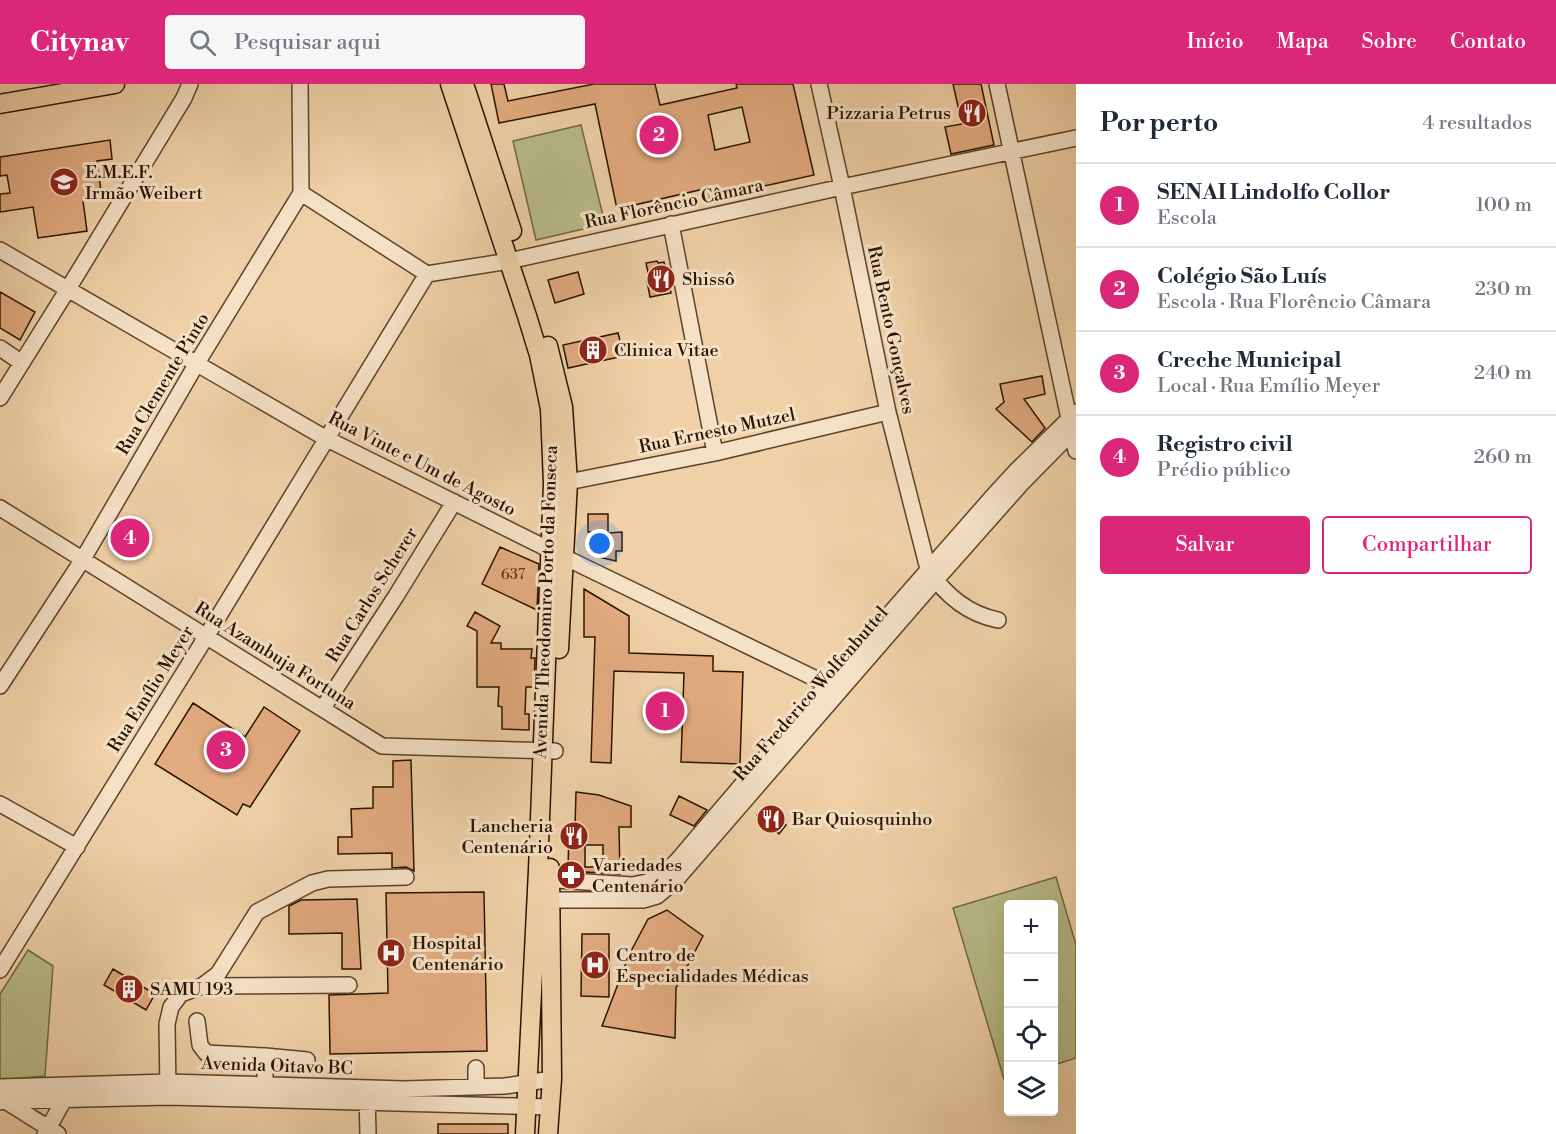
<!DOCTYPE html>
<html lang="pt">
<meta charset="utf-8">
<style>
:root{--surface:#fff;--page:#f6f6f7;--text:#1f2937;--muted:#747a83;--line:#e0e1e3;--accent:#db2777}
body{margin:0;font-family:"Libre Bodoni",serif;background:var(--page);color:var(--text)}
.controls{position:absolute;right:18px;bottom:18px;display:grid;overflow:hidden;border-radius:6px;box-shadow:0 6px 24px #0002}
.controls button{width:54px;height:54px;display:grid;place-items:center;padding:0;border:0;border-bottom:2px solid var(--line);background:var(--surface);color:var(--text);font:30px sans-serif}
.you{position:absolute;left:600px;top:460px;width:21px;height:21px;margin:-15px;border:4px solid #fff;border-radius:50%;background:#1a73e8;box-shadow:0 0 0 9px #1a73e833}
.badge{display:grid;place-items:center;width:39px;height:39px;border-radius:50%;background:var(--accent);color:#fff;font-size:20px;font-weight:700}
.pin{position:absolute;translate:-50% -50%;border:3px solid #fff;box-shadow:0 2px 6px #0006}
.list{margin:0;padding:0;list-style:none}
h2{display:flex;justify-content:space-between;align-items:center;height:78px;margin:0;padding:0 24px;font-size:26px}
h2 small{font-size:20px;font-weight:400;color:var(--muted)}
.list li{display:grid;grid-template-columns:39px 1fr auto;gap:18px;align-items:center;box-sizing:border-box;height:84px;padding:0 24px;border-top:2px solid var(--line)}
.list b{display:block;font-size:22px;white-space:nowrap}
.list p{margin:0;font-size:20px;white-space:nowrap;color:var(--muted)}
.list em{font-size:20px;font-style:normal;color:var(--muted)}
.actions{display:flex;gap:12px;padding:18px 24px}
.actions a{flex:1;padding:14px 0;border:2px solid var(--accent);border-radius:6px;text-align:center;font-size:21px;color:var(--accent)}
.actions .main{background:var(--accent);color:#fff}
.icon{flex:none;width:33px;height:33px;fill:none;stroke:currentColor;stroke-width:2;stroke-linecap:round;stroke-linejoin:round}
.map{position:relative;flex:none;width:1076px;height:1050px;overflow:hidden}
header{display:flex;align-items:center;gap:36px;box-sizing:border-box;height:84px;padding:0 30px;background:var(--accent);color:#fff}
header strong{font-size:28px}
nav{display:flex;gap:33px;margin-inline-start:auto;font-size:21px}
.search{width:420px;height:54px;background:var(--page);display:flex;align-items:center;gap:15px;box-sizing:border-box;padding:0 21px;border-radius:6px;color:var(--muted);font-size:22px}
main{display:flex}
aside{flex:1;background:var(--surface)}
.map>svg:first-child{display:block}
.park{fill:#b8bc88;stroke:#726844;stroke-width:1.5}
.building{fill:#e2ab80;stroke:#2b1300;stroke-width:1.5;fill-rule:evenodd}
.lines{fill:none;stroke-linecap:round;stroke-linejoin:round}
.minor-casing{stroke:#5c422a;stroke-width:18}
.major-casing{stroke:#2b1300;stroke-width:21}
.minor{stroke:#f5e1c6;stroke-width:15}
.major{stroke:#f0d1a7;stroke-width:18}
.labels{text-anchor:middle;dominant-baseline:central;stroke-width:6;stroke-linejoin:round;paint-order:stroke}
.number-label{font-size:15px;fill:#593920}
.poi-label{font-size:18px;fill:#2b1300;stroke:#f5e1c6;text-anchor:start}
.street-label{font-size:18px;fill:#2b1300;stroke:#f5e1c6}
</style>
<header>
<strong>Citynav</strong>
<div class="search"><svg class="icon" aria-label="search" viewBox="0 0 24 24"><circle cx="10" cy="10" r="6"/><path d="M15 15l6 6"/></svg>Pesquisar aqui</div>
<nav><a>Início</a><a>Mapa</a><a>Sobre</a><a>Contato</a></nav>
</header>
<main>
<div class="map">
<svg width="1076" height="1050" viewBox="0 0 1076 1050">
<rect width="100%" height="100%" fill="#f0d1a7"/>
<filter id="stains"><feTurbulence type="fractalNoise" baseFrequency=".00333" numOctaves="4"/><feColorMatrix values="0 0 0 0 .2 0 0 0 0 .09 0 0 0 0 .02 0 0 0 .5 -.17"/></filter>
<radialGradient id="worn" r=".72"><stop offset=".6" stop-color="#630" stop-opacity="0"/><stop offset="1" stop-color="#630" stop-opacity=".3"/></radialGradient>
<path class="park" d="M 581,41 L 605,140 L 536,156 L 513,57 Z
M 1056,793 L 1076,861 L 1076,974 L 1054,981 L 1054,820 L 1008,820 L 1008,994 L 1004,995 L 953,824 Z
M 28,866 L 53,882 L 45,992 L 0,996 L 0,910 Z"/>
<path class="building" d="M 491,0 L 504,0 L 508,17 L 594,0 L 655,0 L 660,21 L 737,4 L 736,0 L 793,0 L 814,91 L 706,115 L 704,105 L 617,125 L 595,20 L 499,39 ZM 742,23 L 750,58 L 715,66 L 708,31 Z
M 953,0 L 981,0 L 994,61 L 951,70 L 945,43 L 962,40 Z
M 110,56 L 112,75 L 97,77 L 102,114 L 83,117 L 87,147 L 38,154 L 33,123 L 0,128 L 0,110 L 10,109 L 7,91 L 0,92 L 0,73 Z
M 657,177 L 658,179 L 664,178 L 671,209 L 650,213 L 647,197 L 650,197 L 646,179 Z
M 578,188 L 584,210 L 555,219 L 548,196 Z
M 0,208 L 35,228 L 20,256 L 0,244 Z
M 618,249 L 624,272 L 568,284 L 563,261 Z
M 1042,292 L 1045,310 L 1024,315 L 1045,344 L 1032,358 L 996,325 L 1004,318 L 1000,300 Z
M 588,430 L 608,430 L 608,449 L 622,448 L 622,467 L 616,467 L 616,477 L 594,472 L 594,467 L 592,467 L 591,448 L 588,448 Z
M 500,463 L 539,480 L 537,526 L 482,500 Z
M 584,505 L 629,532 L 629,569 L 713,572 L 713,587 L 743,588 L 740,680 L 681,678 L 684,589 L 614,587 L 611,679 L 591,678 L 595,553 L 584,553 Z
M 475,528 L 500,542 L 491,559 L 501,559 L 501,565 L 532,565 L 531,574 L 535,574 L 534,603 L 526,603 L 525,630 L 529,630 L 529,646 L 502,645 L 502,623 L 498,622 L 499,603 L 477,603 L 477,547 L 467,542 Z
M 193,619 L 245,653 L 264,623 L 300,647 L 250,723 L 243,720 L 237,731 L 155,680 Z
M 411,676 L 414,787 L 406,783 L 392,784 L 392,769 L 338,770 L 338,753 L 352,753 L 351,725 L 373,724 L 373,703 L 393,703 L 393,677 Z
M 576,708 L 599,711 L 631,722 L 631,743 L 619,743 L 620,790 L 568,787 L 569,743 L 575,743 ZM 585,761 L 603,761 L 603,783 L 585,783 Z
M 679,712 L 707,726 L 694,742 L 670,731 Z
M 765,723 L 786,741 L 779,750 L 757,731 Z
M 484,808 L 487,967 L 330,970 L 329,911 L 388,909 L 386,809 Z
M 357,815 L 361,885 L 342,885 L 342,849 L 289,850 L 289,822 L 301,816 Z
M 667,826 L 703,852 L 676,904 L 675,954 L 602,942 L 629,871 L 648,835 Z
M 582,850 L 609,850 L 609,913 L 581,912 Z
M 113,885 L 155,910 L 146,926 L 104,901 Z
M 438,1040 L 508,1040 L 508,1050 L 438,1050 Z"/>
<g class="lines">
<g class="minor-casing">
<path id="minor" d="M 819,0 L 842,103 L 888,328 L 928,485 C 945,511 968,530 998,536
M 997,0 L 1076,367
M 301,109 L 427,190 L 509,177 L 842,103 L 1076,54
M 671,140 L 715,369
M 0,166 L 327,355 L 564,473 L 839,606
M 0,264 L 22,279
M 0,314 L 68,205 L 184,14 L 190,0
M 557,399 L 568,398 L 715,369 L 888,328
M 0,424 L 382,662 L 555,667
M 0,602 L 83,475 L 197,279 L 301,109 L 300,0
M 323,624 L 396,512 L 454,418
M 0,720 L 77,763
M 541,795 L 632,801 L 647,798 L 662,790 L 676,778 L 827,601 L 994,411 L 1016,387 L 1076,328
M 539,816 L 643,816 L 657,812 L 675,797 L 935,497 L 1021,400 L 1076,344
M 0,886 L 206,553 L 427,190
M 202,902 L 349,901
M 197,937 L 200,961 L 206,969 L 265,972
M 476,1002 L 476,984
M 0,1003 L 168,998 L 404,1005 L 505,1002 L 552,995
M 168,1007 L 167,940 L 171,923 L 181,910 L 202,902 L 218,890 L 257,828 L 312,799 L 328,795 L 406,793
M 265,1009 L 265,972 L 307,976
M 367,1010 L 368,1050
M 2,1015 L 58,1050
M 0,1018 L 3,1017 L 168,1013 L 551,1023
M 45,1050 L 65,1014"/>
</g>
<g class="major-casing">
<path id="major" d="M 450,0 L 527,232 L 539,271 L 550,325 L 553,400 L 538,786 L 525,1050
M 464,0 L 512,147
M 0,20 L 115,0
M 548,262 L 563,323 L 568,398 L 559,565
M 548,1050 L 552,995 L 550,784"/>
</g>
<use href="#minor" class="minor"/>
<use href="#major" class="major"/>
</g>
<defs>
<g id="restaurant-disc" transform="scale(1.5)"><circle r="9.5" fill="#8f2418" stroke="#f5e1c6"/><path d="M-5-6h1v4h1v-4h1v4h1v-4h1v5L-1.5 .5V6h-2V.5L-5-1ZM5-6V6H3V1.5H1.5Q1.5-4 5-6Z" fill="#fff"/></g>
<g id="school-disc" transform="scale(1.5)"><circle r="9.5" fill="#8f2418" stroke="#f5e1c6"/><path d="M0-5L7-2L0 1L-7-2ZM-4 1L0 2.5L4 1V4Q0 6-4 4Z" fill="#fff"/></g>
<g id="building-disc" transform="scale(1.5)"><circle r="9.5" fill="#8f2418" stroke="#f5e1c6"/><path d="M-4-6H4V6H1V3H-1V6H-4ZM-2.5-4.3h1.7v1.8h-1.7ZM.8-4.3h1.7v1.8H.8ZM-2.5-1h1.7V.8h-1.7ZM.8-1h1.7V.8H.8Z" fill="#fff"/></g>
<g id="pharmacy-disc" transform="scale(1.5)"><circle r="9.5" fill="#8f2418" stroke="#f5e1c6"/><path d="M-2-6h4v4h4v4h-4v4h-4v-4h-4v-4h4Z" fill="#fff"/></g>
<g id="hospital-disc" transform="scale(1.5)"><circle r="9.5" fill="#8f2418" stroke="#f5e1c6"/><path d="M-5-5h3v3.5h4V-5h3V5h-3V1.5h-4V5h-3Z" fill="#fff"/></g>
</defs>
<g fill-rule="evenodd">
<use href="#restaurant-disc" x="972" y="29"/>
<use href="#school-disc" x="64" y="98"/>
<use href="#restaurant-disc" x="661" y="195"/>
<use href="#building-disc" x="593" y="266"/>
<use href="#restaurant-disc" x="771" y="735"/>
<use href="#restaurant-disc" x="574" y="752"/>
<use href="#pharmacy-disc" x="571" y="791"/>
<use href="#hospital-disc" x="391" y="869"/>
<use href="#hospital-disc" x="595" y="881"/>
<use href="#building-disc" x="129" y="905"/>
</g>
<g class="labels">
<g class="number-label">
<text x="513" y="490">637</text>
</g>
<g class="poi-label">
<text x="951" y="29" text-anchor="end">Pizzaria Petrus</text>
<text x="85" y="88">E.M.E.F.<tspan x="85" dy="21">Irmão Weibert</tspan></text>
<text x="682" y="195">Shissô</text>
<text x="614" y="266">Clinica Vitae</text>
<text x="792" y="735">Bar Quiosquinho</text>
<text x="553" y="742" text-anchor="end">Lancheria<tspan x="553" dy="21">Centenário</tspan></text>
<text x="592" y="781">Variedades<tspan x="592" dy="21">Centenário</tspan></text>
<text x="412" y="859">Hospital<tspan x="412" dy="21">Centenário</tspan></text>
<text x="616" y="871">Centro de<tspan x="616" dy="21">Especialidades Médicas</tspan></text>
<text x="150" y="905">SAMU 193</text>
</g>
<g class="street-label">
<text transform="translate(674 120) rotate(-12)">Rua Florêncio Câmara</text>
<text transform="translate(891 246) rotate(78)">Rua Bento Gonçalves</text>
<text transform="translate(163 300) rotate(-59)">Rua Clemente Pinto</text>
<text transform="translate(717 347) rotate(-12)">Rua Ernesto Mutzel</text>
<text transform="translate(422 380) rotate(27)">Rua Vinte e Um de Agosto</text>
<text transform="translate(372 511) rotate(-58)">Rua Carlos Scherer</text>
<text transform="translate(546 518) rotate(-88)">Avenida Theodomiro Porto da Fonseca</text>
<text transform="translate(275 572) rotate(32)">Rua Azambuja Fortuna</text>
<text transform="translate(151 605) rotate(-58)">Rua Emílio Meyer</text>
<text transform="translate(811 610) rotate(-49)">Rua Frederico Wolfenbuttel</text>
<text transform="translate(277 982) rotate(2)">Avenida Oitavo BC</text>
</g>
</g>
<rect width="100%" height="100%" filter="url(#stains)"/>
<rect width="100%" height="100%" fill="url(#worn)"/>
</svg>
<div class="controls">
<button>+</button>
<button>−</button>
<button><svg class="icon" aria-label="locate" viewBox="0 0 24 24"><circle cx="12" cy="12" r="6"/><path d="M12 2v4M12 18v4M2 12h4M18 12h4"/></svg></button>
<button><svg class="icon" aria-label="layers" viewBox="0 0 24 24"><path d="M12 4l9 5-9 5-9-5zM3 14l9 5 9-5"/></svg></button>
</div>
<div class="you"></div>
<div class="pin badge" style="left:665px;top:627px">1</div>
<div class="pin badge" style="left:659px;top:51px">2</div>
<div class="pin badge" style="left:226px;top:666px">3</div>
<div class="pin badge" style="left:130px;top:454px">4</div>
</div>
<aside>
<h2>Por perto<small>4 resultados</small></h2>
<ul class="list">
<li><span class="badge">1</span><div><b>SENAI Lindolfo Collor</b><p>Escola</p></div><em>100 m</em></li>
<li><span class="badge">2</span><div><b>Colégio São Luís</b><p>Escola · Rua Florêncio Câmara</p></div><em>230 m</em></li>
<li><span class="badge">3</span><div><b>Creche Municipal</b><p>Local · Rua Emílio Meyer</p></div><em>240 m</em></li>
<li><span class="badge">4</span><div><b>Registro civil</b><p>Prédio público</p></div><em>260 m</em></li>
</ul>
<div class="actions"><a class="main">Salvar</a><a>Compartilhar</a></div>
</aside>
</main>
